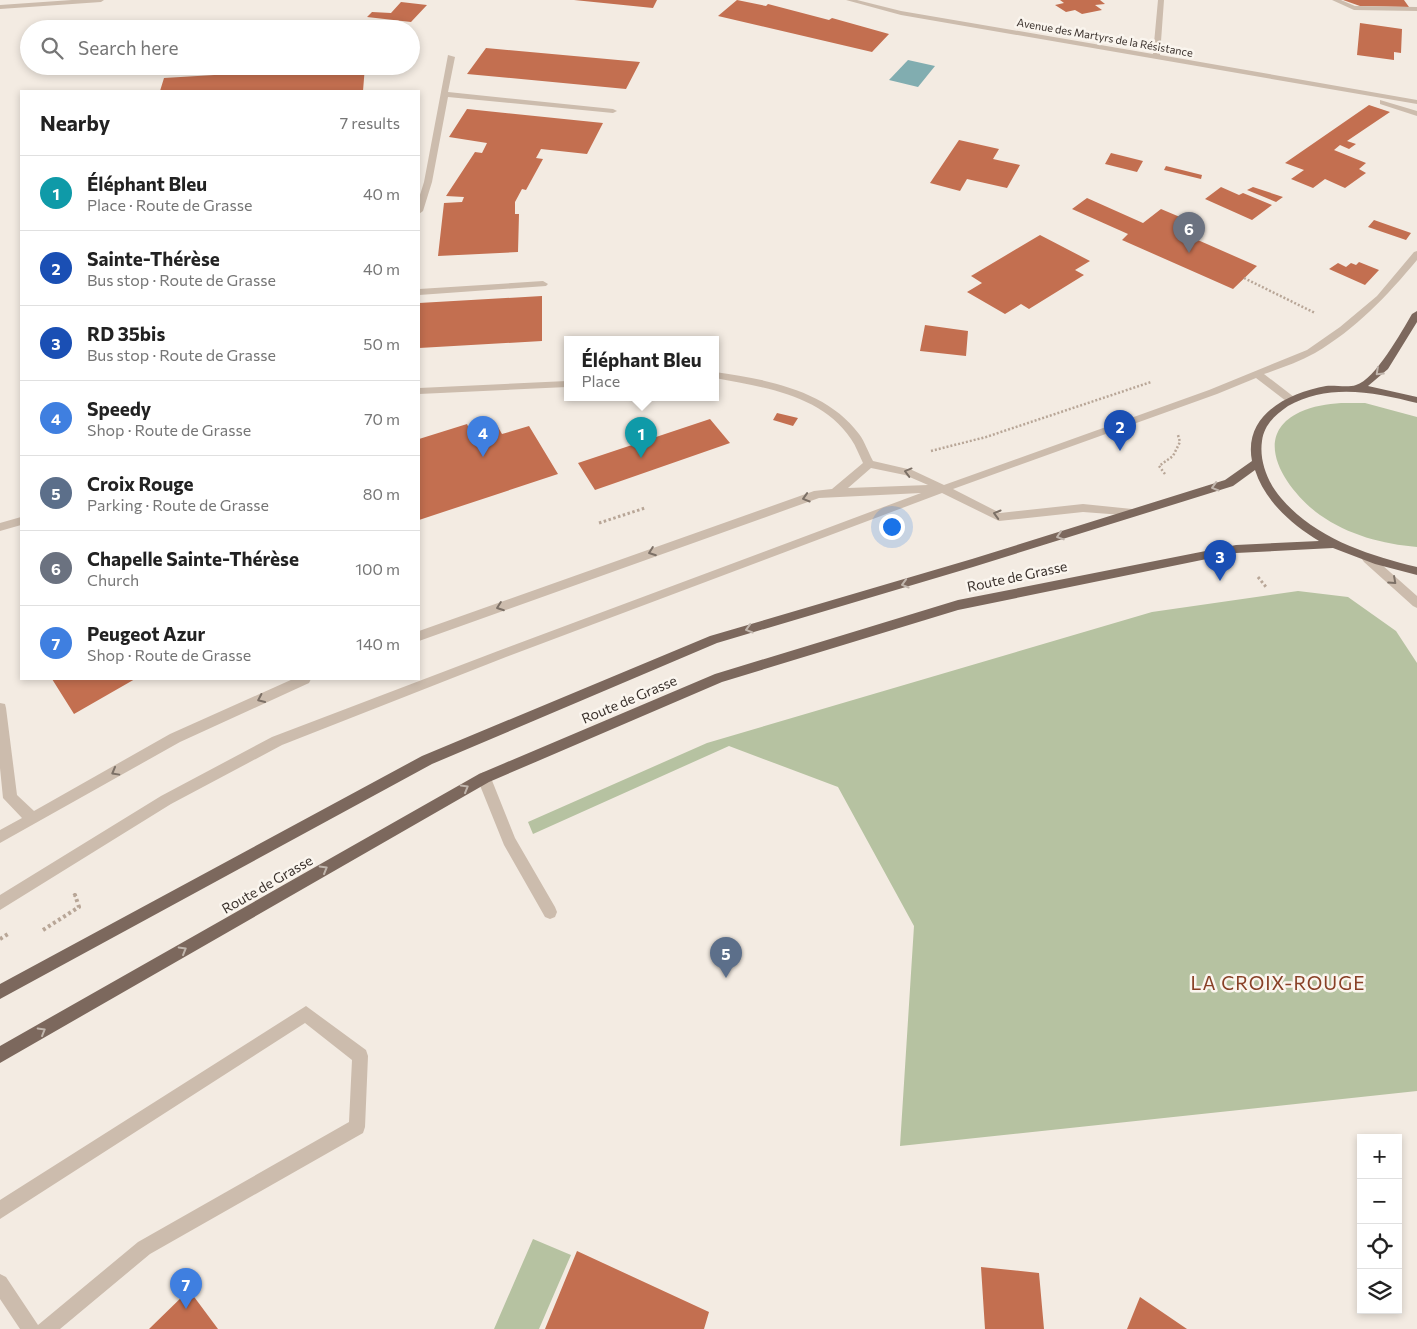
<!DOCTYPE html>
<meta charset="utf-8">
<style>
:root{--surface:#fff;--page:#f6f6f6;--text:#222;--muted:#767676;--line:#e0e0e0;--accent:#111827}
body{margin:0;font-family:Commissioner,sans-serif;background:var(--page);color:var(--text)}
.controls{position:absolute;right:15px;bottom:15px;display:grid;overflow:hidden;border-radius:0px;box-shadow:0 2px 8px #0003}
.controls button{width:45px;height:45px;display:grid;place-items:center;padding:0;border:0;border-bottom:1px solid var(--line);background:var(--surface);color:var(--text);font:25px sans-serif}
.you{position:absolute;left:891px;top:526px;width:18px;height:18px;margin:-12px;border:4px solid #fff;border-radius:50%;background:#1a73e8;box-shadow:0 0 0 8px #1a73e833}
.badge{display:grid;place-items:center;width:32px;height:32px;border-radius:50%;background:var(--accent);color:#fff;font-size:16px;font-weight:700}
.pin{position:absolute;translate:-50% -41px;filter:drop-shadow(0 1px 2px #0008)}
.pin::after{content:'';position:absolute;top:26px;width:18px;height:15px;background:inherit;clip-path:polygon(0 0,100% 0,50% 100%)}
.popup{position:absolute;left:564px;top:336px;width:155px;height:65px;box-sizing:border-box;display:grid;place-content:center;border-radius:0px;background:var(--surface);filter:drop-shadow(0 1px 4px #0005);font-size:16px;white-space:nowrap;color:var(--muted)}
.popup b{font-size:19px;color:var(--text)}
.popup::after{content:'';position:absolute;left:50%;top:100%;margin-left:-10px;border:10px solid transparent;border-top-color:var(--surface)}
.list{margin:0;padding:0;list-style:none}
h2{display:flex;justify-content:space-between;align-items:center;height:65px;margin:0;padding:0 20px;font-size:21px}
h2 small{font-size:16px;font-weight:400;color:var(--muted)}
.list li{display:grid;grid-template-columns:32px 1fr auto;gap:15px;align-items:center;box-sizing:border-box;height:75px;padding:0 20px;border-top:1px solid var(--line)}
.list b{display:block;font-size:19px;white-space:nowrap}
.list p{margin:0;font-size:16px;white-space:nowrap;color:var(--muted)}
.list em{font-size:16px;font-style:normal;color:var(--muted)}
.icon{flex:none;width:28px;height:28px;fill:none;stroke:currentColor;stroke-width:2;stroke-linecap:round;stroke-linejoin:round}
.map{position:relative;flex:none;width:1417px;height:1329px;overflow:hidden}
.search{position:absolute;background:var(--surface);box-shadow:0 2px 8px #0003;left:20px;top:20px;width:400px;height:55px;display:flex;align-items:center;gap:12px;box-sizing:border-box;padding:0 18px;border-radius:28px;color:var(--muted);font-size:19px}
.panel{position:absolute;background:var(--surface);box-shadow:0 2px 8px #0003;left:20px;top:90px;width:400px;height:590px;border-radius:0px}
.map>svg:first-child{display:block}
.green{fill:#b6c2a1}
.water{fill:#81adb0}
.building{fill:#c36f50}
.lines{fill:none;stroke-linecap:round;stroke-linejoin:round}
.path-far2{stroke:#b8a697;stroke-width:2.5;stroke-dasharray:2 2;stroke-linecap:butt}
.path-far1{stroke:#b8a697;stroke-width:3;stroke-dasharray:2.5 2.5;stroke-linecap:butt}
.path{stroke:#b8a697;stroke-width:4;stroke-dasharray:3 3;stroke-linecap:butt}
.minor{fill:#ccbcad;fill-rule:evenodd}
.major{fill:#7c685d;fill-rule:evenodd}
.oneway{stroke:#c1b6ad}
.oneway2{stroke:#7c7066}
.labels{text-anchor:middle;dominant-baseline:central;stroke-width:5;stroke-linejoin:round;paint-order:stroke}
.far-street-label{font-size:11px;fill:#3a312c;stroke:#faf5ee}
.street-label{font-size:14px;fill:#3a312c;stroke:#faf5ee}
.near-quarter-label{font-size:19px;letter-spacing:1px;fill:#884026;stroke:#faf5ee}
</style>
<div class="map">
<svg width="1417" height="1329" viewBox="0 0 1417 1329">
<rect width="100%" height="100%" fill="#f3ebe2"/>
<path class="green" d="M 1341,403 L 1365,403 L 1417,417 L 1417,547 C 1383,544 1348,535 1320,515 C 1289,493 1247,437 1300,412 C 1313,406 1327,404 1341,403 Z
M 1298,591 L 1348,597 L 1396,631 L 1417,663 L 1417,1091 L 900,1146 L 914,926 L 838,787 L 729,746 L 533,834 L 528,822 L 707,743 L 1152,612 Z
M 533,1239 L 571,1255 L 539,1329 L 494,1329 Z"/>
<path class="water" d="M 908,60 L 935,66 L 918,87 L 889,80 Z"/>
<path class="building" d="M 574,0 L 657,0 L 653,8 Z
M 737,0 L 766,6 L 768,4 L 829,20 L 832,18 L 889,34 L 872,52 L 718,16 Z
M 1060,0 L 1100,0 L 1105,4 L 1095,5 L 1102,10 L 1082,14 L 1075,10 L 1066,12 L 1055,5 L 1064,3 Z
M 1343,0 L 1404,0 L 1409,7 L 1360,6 Z
M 401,2 L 427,5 L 411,22 L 367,17 L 372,12 L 391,13 Z
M 1360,23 L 1402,29 L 1401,53 L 1394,52 L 1394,60 L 1357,55 Z
M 486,48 L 640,62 L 626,89 L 467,74 Z
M 365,66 L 363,91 L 160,91 L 164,78 Z
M 1369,105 L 1390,112 L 1347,141 L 1356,144 L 1349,149 L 1340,145 L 1334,150 L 1366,163 L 1359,169 L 1366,173 L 1345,188 L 1325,179 L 1313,188 L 1291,179 L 1304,170 L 1285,163 Z
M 467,109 L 603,123 L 587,154 L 541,149 L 536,158 L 543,159 L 526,190 L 522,189 L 515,202 L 515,214 L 519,214 L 518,252 L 438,256 L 444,203 L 462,202 L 464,197 L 446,196 L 475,152 L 482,153 L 487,143 L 449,137 Z
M 959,140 L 999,149 L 993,159 L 1020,165 L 1007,188 L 967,179 L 960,191 L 930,183 Z
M 1111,153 L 1143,161 L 1137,172 L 1105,164 Z
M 1166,166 L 1202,175 L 1201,179 L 1164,170 Z
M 1221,187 L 1239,195 L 1243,193 L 1272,205 L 1252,220 L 1205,199 Z
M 1253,187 L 1283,197 L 1276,202 L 1247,190 Z
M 1087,198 L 1143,223 L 1161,209 L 1187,220 L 1175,230 L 1257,266 L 1233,289 L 1122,240 L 1128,234 L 1072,209 Z
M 1374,220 L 1411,233 L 1406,240 L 1368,227 Z
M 1040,235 L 1090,261 L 1075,270 L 1084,275 L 1029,309 L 1021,304 L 1005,314 L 967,292 L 982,283 L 971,276 Z
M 1359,262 L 1379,270 L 1365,285 L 1329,269 L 1338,263 L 1346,267 L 1351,263 L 1356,265 Z
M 542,296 L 542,341 L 419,348 L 419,303 Z
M 925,325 L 968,331 L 966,356 L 920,351 Z
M 777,413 L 798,418 L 793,426 L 773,420 Z
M 710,419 L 730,443 L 595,490 L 578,463 Z
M 467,424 L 472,435 L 498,427 L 502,434 L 529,426 L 558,474 L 419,520 L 419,439 Z
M 52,679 L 135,679 L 74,714 Z
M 577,1251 L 709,1312 L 704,1329 L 545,1329 Z
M 981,1267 L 1039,1273 L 1044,1329 L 985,1329 Z
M 189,1290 L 218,1329 L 149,1329 Z
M 1140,1297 L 1187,1329 L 1127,1329 Z"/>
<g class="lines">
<path class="path-far2" d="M 1244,278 L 1315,313
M 931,451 L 986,437 L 1151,382
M 1165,474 L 1159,466 L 1173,456 L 1180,442 L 1178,435"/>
<path class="path-far1" d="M 599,523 L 645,508
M 1258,577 L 1266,587"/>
<path class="path" d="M 43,930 L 79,907 L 75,895 L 72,897
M 0,939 L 8,934"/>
<path class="minor" d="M 72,0 L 104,0 L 101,2 L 0,9 L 0,5 Z
M 846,0 L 857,0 L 901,11 L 1153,54 L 1158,0 L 1164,0 L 1160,55 L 1417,100 L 1417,104 L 901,15 Z
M 1332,0 L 1341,0 L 1355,6 L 1417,7 L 1417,11 L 1354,10 Z
M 448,55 L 455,57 L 448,92 L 613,109 L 617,111 L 613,113 L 448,97 L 432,182 L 423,211 L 419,214 L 419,198 L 424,182 Z
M 1380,100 L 1417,111 L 1417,116 L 1380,104 Z
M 1417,251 L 1417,260 C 1387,296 1356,329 1315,353 C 1299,362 1281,368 1264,374 L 1294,397 L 1294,401 L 1286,401 L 1256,378 L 1217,394 L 953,489 L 1000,513 L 1083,504 L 1132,509 L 1138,513 L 1136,516 L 1083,512 L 999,521 L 942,493 L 506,657 L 282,745 L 171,804 L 0,910 L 0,895 L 161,796 L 272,737 L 498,651 L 921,493 L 819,498 L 419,641 L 419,631 L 814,491 L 832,489 L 863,463 C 859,455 856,446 851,439 C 822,395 763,387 715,378 L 715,372 C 765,379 827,390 859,434 C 865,442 868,452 873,461 L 912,470 L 944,485 L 1209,390 L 1307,350 L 1340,327 L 1377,296 L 1414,252 ZM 871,468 L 905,475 L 928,485 L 848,488 Z
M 543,281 L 548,284 L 546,286 L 419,295 L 419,289 Z
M 567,381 L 567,387 L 419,394 L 419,388 Z
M 21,517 L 21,525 L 0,531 L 0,523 Z
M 1368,555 L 1372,556 L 1417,596 L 1417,608 L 1413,606 L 1364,562 L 1362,559 Z
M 293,679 L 311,679 L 309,683 L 180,742 L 0,843 L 0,830 L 22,818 L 3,798 L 0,768 L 0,703 L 5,704 L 6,708 L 17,795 L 34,811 L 170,734 Z
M 484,772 L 489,774 L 491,778 L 515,838 L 555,907 L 557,912 L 555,917 L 550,919 L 545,917 L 504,845 L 477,778 L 479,774 Z
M 306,1006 L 366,1050 L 368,1056 L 365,1127 L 363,1133 L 150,1254 L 60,1329 L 20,1329 L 0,1299 L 0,1274 L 6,1277 L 38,1325 L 138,1242 L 349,1122 L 352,1060 L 305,1023 L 0,1219 L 0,1200 Z"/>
<path class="major" d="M 1417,311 L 1417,322 L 1388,369 L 1368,386 L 1417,397 L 1417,403 C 1375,392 1328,383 1288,406 C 1275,415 1264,425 1262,441 C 1259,461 1268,483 1281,498 C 1315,538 1367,555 1417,567 L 1417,575 L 1375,564 L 1333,548 L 1236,553 L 958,610 L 722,682 L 489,782 L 0,1063 L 0,1046 L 479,774 L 715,674 L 958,600 L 1236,545 L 1319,541 C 1291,524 1265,501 1255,470 L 1233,486 L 973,567 L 717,643 L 432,764 L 0,999 L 0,984 L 422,756 L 710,636 L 972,559 L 1225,480 L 1252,461 C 1243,415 1288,393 1326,386 C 1335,385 1348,388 1356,385 C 1375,380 1402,331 1412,314 Z"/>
</g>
<defs><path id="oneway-chevron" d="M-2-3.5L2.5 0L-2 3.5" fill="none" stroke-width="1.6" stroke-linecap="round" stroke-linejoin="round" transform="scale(1.25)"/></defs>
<g class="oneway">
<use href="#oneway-chevron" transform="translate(1379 372) rotate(137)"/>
<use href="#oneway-chevron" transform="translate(1215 487) rotate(163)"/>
<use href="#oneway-chevron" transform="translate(1060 536) rotate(162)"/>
<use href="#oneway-chevron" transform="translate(905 584) rotate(164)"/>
<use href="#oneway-chevron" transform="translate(749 629) rotate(164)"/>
<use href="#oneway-chevron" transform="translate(465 788) rotate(-30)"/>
<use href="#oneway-chevron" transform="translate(324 869) rotate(-30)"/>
<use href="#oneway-chevron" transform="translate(183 950) rotate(-30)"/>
<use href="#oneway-chevron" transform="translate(42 1031) rotate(-30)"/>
</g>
<g class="oneway2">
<use href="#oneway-chevron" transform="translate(908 472) rotate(-165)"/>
<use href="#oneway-chevron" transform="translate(806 498) rotate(163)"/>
<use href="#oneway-chevron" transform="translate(997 514) rotate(-164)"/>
<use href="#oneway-chevron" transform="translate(652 552) rotate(160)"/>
<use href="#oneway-chevron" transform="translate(1393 581) rotate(42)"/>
<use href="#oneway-chevron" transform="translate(500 607) rotate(160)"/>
<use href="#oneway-chevron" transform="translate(261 699) rotate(155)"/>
<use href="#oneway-chevron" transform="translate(115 772) rotate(151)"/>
</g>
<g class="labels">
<g class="far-street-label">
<text transform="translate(1105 37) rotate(10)">Avenue des Martyrs de la Résistance</text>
</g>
<g class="street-label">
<text transform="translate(1017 576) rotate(-12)">Route de Grasse</text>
<text transform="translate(629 699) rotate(-23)">Route de Grasse</text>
<text transform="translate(267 884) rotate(-30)">Route de Grasse</text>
</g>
<g class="near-quarter-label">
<text x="1278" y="982">LA CROIX-ROUGE</text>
</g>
</g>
</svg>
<div class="controls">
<button>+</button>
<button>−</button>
<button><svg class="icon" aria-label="locate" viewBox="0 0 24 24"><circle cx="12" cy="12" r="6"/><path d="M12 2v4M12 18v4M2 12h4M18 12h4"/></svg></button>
<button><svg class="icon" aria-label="layers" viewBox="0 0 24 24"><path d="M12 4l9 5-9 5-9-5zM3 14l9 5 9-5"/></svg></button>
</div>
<div class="you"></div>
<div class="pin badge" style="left:641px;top:458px;background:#0f9aa8">1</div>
<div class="popup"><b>Éléphant Bleu</b>Place</div>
<div class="pin badge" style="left:1120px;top:451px;background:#1a4fb4">2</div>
<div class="pin badge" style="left:1220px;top:581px;background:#1a4fb4">3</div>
<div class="pin badge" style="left:483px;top:457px;background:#3f7fe0">4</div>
<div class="pin badge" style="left:726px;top:978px;background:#5c6f8a">5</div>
<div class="pin badge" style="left:1189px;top:253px;background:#6b7280">6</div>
<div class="pin badge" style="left:186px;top:1309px;background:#3f7fe0">7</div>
<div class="search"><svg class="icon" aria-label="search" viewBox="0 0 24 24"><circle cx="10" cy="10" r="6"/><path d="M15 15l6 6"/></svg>Search here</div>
<section class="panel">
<h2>Nearby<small>7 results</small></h2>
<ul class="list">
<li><span class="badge" style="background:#0f9aa8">1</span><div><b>Éléphant Bleu</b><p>Place · Route de Grasse</p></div><em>40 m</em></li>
<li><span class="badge" style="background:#1a4fb4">2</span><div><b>Sainte-Thérèse</b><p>Bus stop · Route de Grasse</p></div><em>40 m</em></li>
<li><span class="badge" style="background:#1a4fb4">3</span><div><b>RD 35bis</b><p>Bus stop · Route de Grasse</p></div><em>50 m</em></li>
<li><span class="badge" style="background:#3f7fe0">4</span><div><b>Speedy</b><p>Shop · Route de Grasse</p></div><em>70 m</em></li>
<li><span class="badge" style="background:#5c6f8a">5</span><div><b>Croix Rouge</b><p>Parking · Route de Grasse</p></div><em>80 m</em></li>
<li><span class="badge" style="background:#6b7280">6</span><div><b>Chapelle Sainte-Thérèse</b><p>Church</p></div><em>100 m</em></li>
<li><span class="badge" style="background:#3f7fe0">7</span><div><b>Peugeot Azur</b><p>Shop · Route de Grasse</p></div><em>140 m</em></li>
</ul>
</section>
</div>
